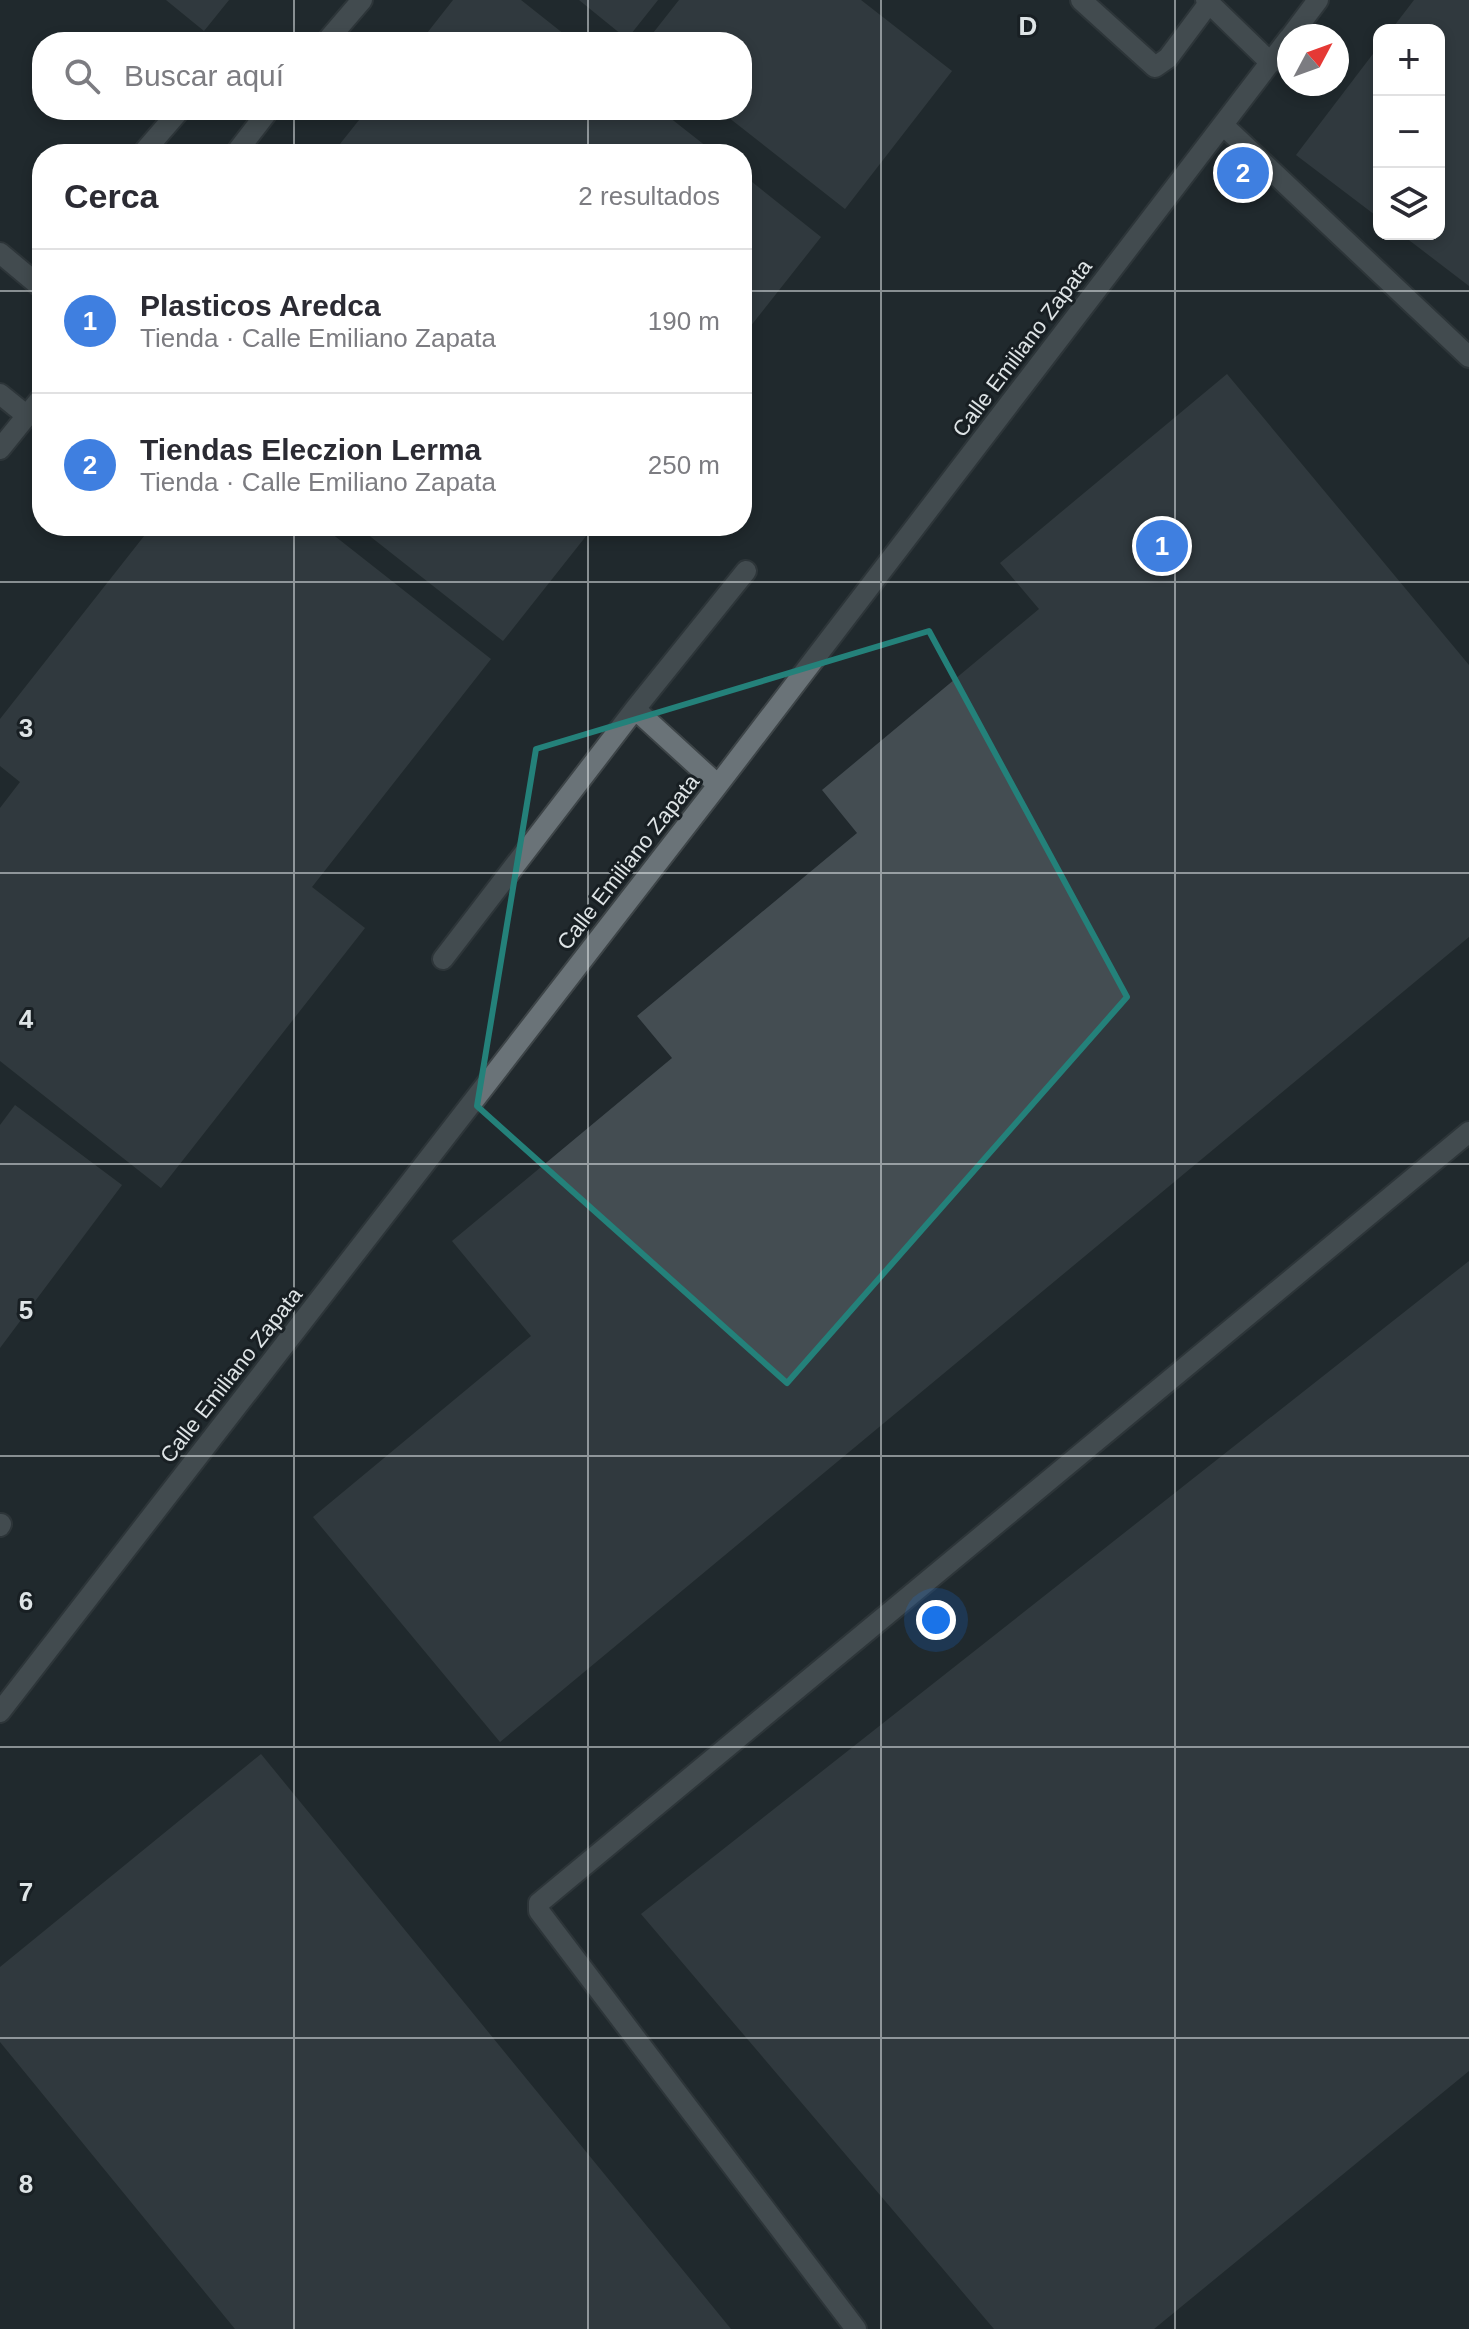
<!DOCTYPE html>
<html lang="es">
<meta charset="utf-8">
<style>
:root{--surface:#fff;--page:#f2f2f3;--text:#2b2b33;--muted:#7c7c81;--line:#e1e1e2;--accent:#111827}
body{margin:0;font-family:Helvetica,sans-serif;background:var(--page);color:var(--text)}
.controls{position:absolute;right:24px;top:24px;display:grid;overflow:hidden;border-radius:16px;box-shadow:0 4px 12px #0003}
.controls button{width:72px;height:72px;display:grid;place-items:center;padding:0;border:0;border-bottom:2px solid var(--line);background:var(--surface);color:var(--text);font:40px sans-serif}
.compass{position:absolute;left:1277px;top:24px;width:72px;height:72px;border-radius:50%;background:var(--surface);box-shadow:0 4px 12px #0003;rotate:49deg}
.you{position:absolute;left:936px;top:1620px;width:28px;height:28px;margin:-20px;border:6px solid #fff;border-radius:50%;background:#1a73e8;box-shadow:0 0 0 12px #1a73e833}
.badge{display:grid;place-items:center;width:52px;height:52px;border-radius:50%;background:var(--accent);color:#fff;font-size:26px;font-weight:700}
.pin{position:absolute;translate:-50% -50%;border:4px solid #fff;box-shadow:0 2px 8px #0006}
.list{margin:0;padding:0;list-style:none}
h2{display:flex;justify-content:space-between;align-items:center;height:104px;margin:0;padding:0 32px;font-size:34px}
h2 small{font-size:26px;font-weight:400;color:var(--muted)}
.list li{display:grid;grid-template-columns:52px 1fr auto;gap:24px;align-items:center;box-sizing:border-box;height:144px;padding:0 32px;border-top:2px solid var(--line)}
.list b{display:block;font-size:30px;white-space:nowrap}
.list p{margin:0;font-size:26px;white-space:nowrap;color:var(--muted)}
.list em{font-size:26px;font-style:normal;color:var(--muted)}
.icon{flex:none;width:44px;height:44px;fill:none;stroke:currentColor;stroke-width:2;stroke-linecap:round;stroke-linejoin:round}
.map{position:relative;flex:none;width:1469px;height:2329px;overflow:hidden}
.search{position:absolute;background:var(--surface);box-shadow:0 4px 12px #0003;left:32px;top:32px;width:720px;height:88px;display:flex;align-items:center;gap:20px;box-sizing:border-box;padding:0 28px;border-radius:32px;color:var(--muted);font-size:30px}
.panel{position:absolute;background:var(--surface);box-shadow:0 4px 12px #0003;left:32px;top:144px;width:720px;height:392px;border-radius:32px}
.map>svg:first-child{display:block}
.building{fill:#444d52}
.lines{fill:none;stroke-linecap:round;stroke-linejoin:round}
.minor-casing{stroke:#3d4447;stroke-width:24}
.minor{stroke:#6a7378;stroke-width:20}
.marked{fill:none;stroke:#24817a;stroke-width:6;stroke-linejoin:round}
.grid{fill:none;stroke:#dee4e6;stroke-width:2;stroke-opacity:0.55}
.labels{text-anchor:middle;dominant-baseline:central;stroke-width:6;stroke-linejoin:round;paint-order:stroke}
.street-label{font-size:22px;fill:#dee4e6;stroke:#181f23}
.grid-label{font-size:26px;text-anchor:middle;font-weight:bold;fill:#dee4e6;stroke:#181f23;stroke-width:6;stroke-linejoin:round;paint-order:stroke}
</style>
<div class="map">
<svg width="1469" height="2329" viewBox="0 0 1469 2329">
<rect width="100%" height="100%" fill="#21292d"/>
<path class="building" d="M 166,0 L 229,0 L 204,31 Z
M 453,0 L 521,0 L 574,42 L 420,42 Z
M 579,0 L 658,0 L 627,39 Z
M 679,0 L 861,0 L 952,71 L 845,209 L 719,110 L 742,110 L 742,42 L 646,42 Z
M 1414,0 L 1469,0 L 1469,286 L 1401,234 L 1439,234 L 1439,30 L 1391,30 Z
M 1379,46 L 1379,218 L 1296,155 Z
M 367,110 L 660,110 L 716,154 L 332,154 Z
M 742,174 L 821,237 L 742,337 Z
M 1227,374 L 1469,665 L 1469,937 L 500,1742 L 313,1517 L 531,1336 L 452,1241 L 672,1058 L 637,1016 L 857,833 L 822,790 L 1039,609 L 1000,563 Z
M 152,526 L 322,526 L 491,659 L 312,887 L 365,928 L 161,1188 L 0,1061 L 0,808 L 20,782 L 0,766 L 0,719 Z
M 357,526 L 594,526 L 503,641 Z
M 15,1105 L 122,1185 L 0,1348 L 0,1125 Z
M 1469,1261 L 1469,2071 L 1154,2329 L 994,2329 L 641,1914 Z
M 261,1754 L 731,2329 L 235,2329 L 0,2042 L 0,1967 Z"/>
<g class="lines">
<g class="minor-casing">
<path id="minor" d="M 1081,0 L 1155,67 L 1168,58 L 1209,3
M 1206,0 L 1271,63
M 1291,36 L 1318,0
M 326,42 L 362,0
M 1223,125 L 1469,357
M 142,154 L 180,110
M 235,154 L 269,110
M 0,253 L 42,288
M 0,394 L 26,415
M 0,449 L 42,397
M 635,709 L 718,785
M 443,959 L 635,709 L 746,571
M 0,1526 L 1,1524
M 0,1712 L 718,785 L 1289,38
M 856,2329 L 539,1911 L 539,1903 L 1469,1132"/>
</g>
<use href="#minor" class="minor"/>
</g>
<path d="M0 0H1469V2329H0ZM 929,631 L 1127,997 L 787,1383 L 477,1106 L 536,749 Z" fill="#21292d" fill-opacity=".55" fill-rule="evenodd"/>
<path class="marked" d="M 929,631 L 1127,997 L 787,1383 L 477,1106 L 536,749 Z"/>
<path class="grid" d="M 294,0 L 294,42M 588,0 L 588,42M 881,0 L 881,2329M 1175,0 L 1175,2329M 294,110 L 294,154M 588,110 L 588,154M 0,291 L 42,291M 742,291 L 1469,291M 294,526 L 294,2329M 588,526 L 588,2329M 0,582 L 1469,582M 0,873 L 1469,873M 0,1164 L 1469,1164M 0,1456 L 1469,1456M 0,1747 L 1469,1747M 0,2038 L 1469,2038"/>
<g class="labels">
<g class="street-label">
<text transform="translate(1022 348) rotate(-53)">Calle Emiliano Zapata</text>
<text transform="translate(628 862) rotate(-52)">Calle Emiliano Zapata</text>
<text transform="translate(231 1375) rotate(-52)">Calle Emiliano Zapata</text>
</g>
</g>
<g class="grid-label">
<text x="1028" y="35">D</text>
<text x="26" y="737">3</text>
<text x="26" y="1028">4</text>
<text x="26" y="1319">5</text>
<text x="26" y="1610">6</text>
<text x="26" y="1901">7</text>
<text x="26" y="2193">8</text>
</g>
</svg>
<div class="controls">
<button>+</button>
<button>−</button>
<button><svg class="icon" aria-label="layers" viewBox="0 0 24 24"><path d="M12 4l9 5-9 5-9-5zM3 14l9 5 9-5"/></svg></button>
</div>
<svg class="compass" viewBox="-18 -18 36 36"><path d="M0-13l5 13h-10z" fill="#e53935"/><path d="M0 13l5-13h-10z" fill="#7c7c81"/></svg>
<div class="you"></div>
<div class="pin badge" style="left:1162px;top:546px;background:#3f7fe0">1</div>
<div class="pin badge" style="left:1243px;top:173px;background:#3f7fe0">2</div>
<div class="search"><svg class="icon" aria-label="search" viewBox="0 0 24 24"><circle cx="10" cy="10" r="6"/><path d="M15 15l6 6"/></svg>Buscar aquí</div>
<section class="panel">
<h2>Cerca<small>2 resultados</small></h2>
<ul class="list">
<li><span class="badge" style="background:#3f7fe0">1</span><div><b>Plasticos Aredca</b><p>Tienda · Calle Emiliano Zapata</p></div><em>190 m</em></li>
<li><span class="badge" style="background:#3f7fe0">2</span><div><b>Tiendas Eleczion Lerma</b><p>Tienda · Calle Emiliano Zapata</p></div><em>250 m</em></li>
</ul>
</section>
</div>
